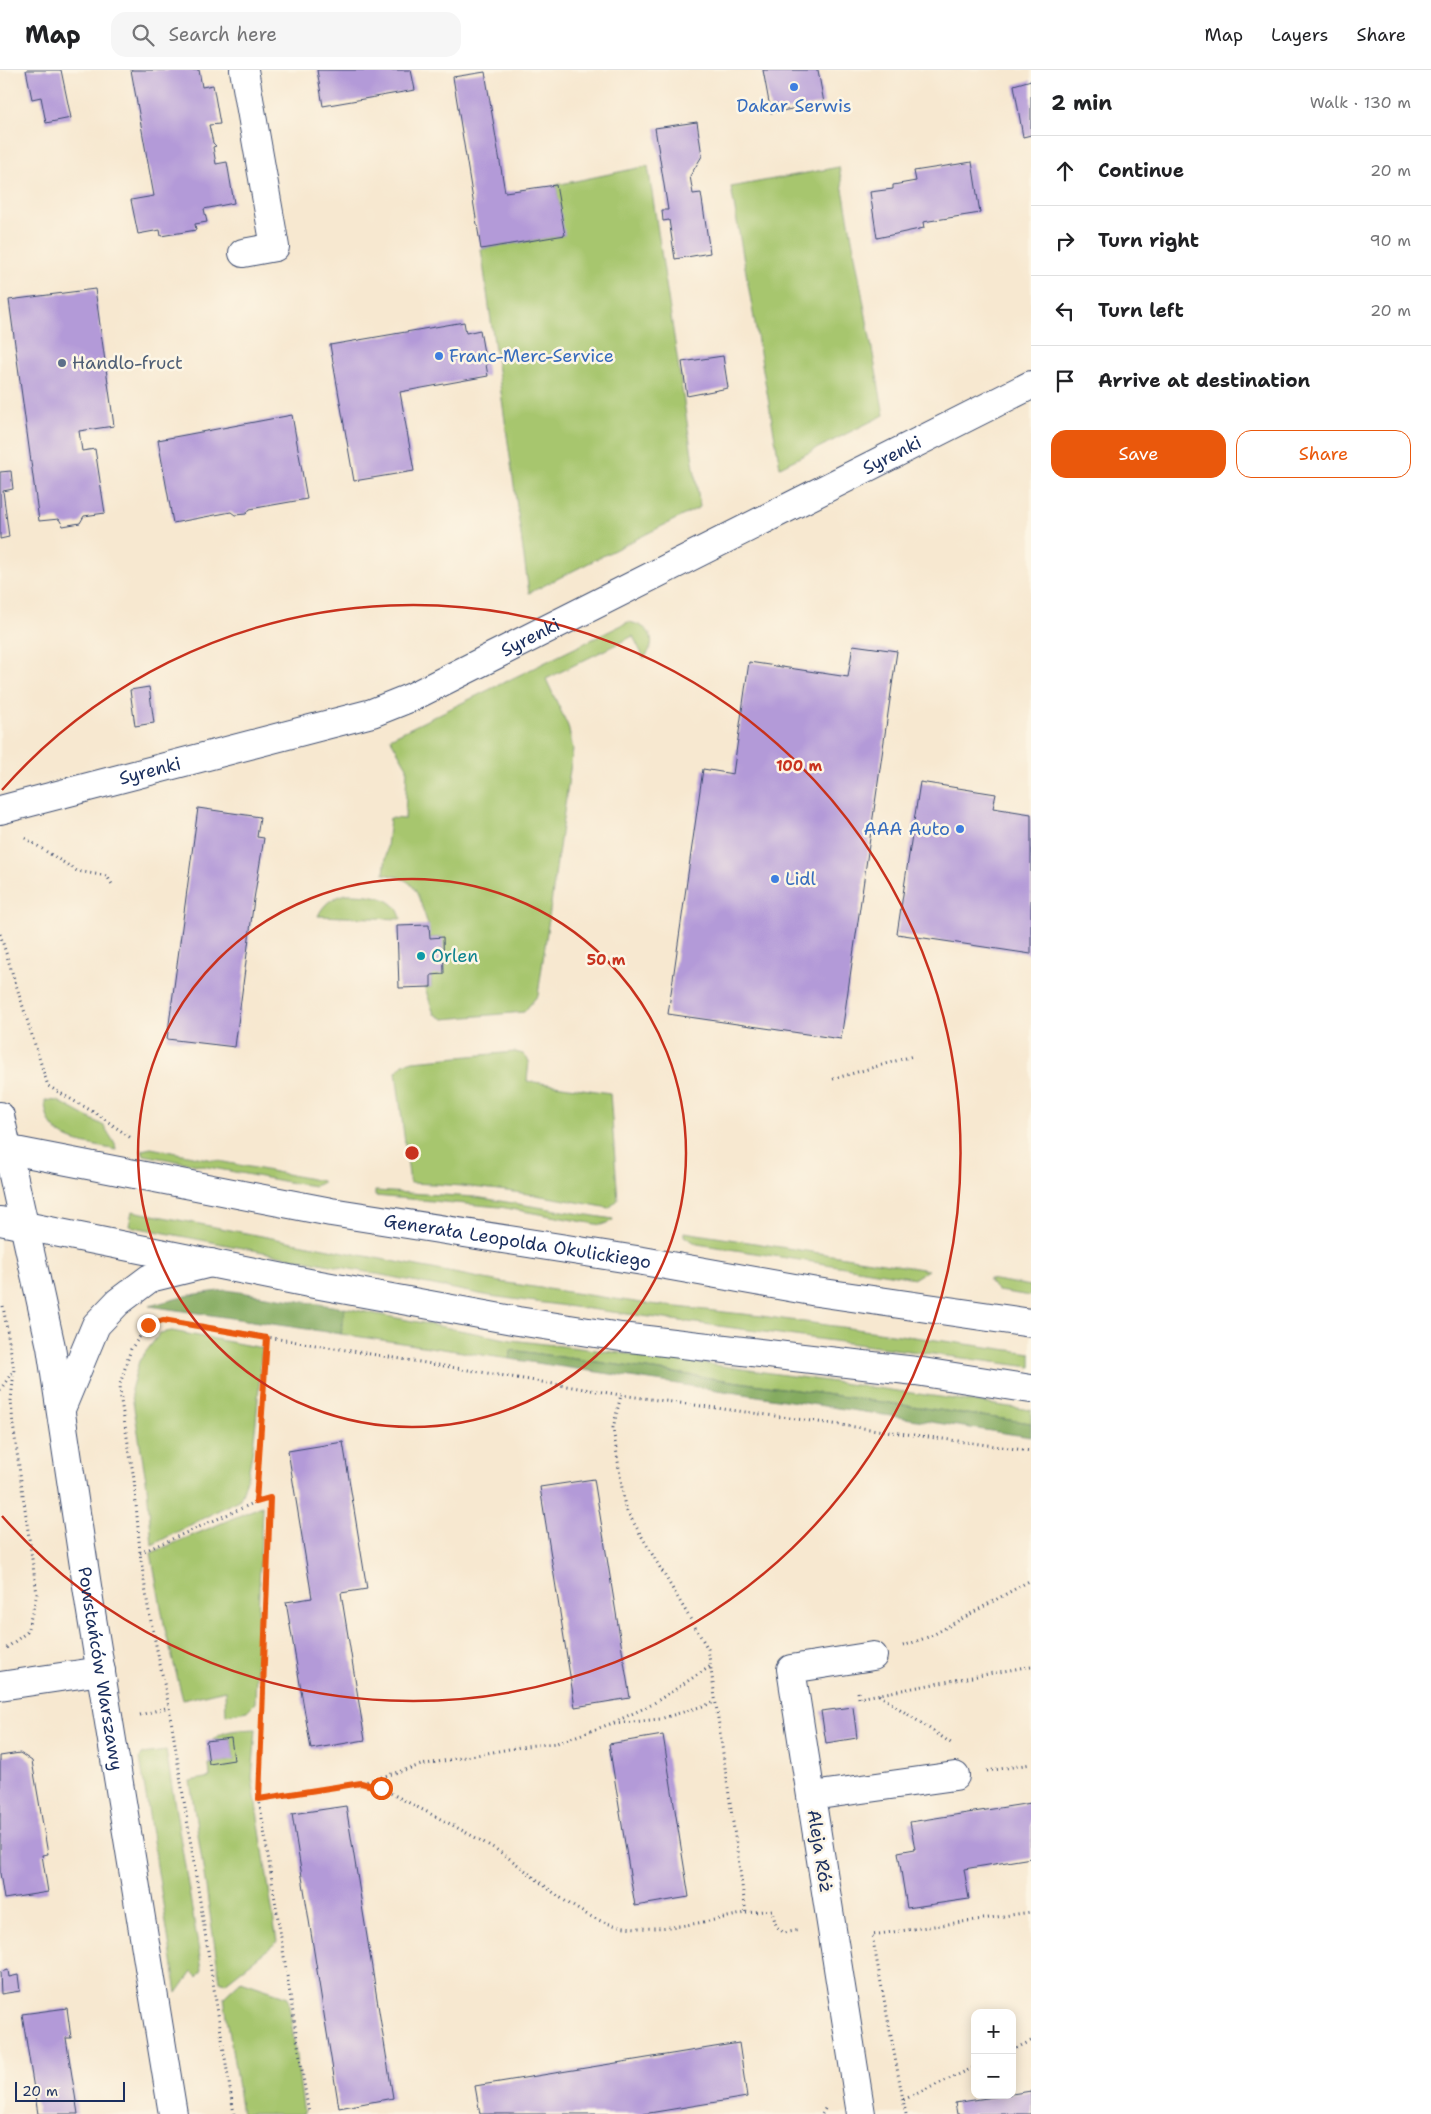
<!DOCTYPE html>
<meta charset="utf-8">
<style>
:root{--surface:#fff;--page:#f6f6f6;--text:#202124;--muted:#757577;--line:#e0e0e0;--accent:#ea580c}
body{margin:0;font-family:"Shantell Sans",sans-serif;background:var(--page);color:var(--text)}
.controls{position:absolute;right:15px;bottom:15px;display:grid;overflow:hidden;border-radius:10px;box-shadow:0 2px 12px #0003}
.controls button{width:45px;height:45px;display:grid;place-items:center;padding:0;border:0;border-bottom:1px solid var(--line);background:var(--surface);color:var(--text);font:25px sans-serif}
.scale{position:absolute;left:15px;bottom:12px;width:110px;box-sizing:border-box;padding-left:5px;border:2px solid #1b2f5e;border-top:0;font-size:14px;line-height:18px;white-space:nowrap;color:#1b2f5e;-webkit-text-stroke:4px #fcf5e5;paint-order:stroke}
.stop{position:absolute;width:15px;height:15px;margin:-11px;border:4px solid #ea580c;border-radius:50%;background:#fff}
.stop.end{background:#ea580c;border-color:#fff;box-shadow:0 1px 5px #0008}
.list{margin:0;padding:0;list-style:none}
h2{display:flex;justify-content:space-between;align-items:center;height:65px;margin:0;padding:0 20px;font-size:21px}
h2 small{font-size:16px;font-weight:400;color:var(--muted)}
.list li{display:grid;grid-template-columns:32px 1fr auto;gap:15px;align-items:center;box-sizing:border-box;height:70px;padding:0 20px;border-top:1px solid var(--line)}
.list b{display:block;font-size:19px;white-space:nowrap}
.list em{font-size:16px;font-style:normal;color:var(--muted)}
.actions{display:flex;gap:10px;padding:15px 20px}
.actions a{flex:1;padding:11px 0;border:1px solid var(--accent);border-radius:15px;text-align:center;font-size:18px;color:var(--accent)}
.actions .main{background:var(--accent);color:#fff}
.icon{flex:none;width:28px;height:28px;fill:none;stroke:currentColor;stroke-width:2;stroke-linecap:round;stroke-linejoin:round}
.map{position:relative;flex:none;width:1031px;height:2044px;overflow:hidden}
header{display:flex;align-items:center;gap:30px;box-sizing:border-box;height:70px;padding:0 25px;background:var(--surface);border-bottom:1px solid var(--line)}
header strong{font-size:24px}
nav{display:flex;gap:28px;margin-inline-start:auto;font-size:18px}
.search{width:350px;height:45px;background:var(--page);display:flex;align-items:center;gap:12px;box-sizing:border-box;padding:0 18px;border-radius:15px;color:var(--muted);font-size:19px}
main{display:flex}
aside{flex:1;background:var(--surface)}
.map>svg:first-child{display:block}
.green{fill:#a7c66e;stroke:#617a66}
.forest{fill:#85ab61;stroke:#506d60}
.building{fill:#b39ad8}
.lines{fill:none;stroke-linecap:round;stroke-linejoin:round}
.minor-casing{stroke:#3c4b6f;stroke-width:30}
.major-casing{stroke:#3c4b6f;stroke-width:30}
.path{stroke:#3c4b6f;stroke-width:3;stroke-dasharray:1 4;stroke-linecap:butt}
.minor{stroke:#fff;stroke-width:28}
.major{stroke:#fff;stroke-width:28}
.route{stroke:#ea580c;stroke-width:6}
.ring{fill:none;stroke:#c8321e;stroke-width:2.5}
.shop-dot{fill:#3f7fe0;stroke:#fcf5e5;stroke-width:2}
.service-dot{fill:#5c6f8a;stroke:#fcf5e5;stroke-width:2}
.culture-dot{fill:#0f9aa8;stroke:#fcf5e5;stroke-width:2}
.labels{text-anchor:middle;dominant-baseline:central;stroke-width:5;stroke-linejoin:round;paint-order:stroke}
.shop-label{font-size:18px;fill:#366cbe;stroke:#fcf5e5;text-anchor:start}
.service-label{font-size:18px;fill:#4e5e75;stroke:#fcf5e5;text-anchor:start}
.street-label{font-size:18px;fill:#1b2f5e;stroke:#fcf5e5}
.culture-label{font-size:18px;fill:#0d838f;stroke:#fcf5e5;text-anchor:start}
.centre{fill:#c8321e;stroke:#fcf5e5;stroke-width:2.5}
.ring-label{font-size:15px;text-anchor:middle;font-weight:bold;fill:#c8321e;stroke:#fcf5e5;stroke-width:5;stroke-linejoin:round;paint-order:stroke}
</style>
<header>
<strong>Map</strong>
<div class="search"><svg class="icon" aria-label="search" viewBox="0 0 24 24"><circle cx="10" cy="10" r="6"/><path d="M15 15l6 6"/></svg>Search here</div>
<nav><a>Map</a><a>Layers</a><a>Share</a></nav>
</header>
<main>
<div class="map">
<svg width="1031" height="2044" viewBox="0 0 1031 2044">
<rect width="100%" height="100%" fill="#fcf5e5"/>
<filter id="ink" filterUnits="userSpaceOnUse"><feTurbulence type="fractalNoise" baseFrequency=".02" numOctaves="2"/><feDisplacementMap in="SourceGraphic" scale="10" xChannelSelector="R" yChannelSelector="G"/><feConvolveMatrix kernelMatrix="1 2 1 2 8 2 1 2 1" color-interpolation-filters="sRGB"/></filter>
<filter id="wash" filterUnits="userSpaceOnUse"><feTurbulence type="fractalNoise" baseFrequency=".0096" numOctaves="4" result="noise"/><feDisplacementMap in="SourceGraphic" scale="20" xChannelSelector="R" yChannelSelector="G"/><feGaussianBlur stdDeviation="1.12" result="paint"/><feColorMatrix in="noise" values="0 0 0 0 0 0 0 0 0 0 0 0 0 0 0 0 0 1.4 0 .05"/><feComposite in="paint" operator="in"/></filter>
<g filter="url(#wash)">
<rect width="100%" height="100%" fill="#f7e8d0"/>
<path class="green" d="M 648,96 L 700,437 L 529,523 L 481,179 L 564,165 L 556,115 Z
M 839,97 L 884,345 L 780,397 L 731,117 Z
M 628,552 C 649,555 660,570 644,588 L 633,566 L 546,609 L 568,656 L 573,679 L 538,925 L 524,942 L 444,949 L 434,944 L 425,918 L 431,917 L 431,905 L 442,867 L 430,868 C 429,856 426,848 422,837 C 414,813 410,809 384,804 L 390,748 L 405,749 L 407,697 L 390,668 Z
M 346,824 C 367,824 397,825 401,849 L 318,846 C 324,833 332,828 346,824 Z
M 515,982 L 523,984 L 529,991 L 527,1011 L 610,1023 L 618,1130 L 609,1138 C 542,1125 478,1115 410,1113 L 396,1002 L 403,994 L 413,991 Z
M 45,1030 L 58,1031 L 104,1056 L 115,1074 L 116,1080 C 82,1072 45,1073 45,1030 Z
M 151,1078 L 322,1111 L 322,1113 L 315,1116 L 293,1113 L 144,1085 L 142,1080 Z
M 375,1121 L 475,1127 L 613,1149 L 612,1151 L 601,1155 L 500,1137 L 375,1126 Z
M 132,1141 L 500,1212 L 649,1234 L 761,1246 L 1031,1283 L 1031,1297 L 490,1226 L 129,1156 Z
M 684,1162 L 928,1200 L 915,1208 L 697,1174 L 684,1166 Z
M 989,1209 L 1031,1216 L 1031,1226 L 998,1221 L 989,1212 Z
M 345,1238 L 511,1270 L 672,1289 L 1031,1340 L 1031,1353 L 511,1280 L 510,1289 L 341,1264 Z
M 172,1261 L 262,1278 C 258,1320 256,1393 240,1429 L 152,1475 L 147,1416 L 131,1320 L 139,1291 L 160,1263 Z
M 262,1436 L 255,1633 L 247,1641 L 226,1645 L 225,1620 L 183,1630 L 165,1559 L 151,1483 Z
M 256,1659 L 252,1708 L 277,1872 L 225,1913 L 220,1911 L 190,1711 L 210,1707 L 209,1694 L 234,1690 L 231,1669 L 212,1671 C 222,1659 242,1660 256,1659 Z
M 166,1681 L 202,1900 L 197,1907 L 192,1902 L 177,1923 L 140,1688 L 142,1684 Z
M 241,1911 L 288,1927 L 304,2044 L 242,2044 L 224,1927 Z"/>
<path class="forest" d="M 226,1220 L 345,1238 L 341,1264 L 149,1236 L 190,1225 Z
M 511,1280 L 1031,1353 L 1031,1367 L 510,1289 Z"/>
<g id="blocks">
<path class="building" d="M 26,0 L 61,0 L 71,48 L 46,53 L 41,27 L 32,29 Z
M 131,0 L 199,0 L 202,17 L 213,15 L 220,54 L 209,55 L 213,73 L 216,76 L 213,77 L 216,94 L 227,92 L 234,133 L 204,139 L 207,152 L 195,154 L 196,160 L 161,166 L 160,160 L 138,164 L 131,130 L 154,126 Z
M 317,0 L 411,0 L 415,20 L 323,36 Z
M 763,0 L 818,0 L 824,33 L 771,43 Z
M 485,2 L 505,122 L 556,115 L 565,165 L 481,179 L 453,7 Z
M 1031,10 L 1031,65 L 1023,67 L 1014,15 Z
M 697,52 L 702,86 L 690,106 L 693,124 L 701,123 L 710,183 L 675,189 L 669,150 L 663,151 L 662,140 L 668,140 L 655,58 Z
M 972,92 L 980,143 L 923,152 L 924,158 L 877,168 L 870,122 L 893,119 L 893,115 L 916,111 L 914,101 Z
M 95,219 L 114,356 L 79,361 L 82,381 L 95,379 L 105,443 L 84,446 L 80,453 L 63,456 L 59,449 L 39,451 L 9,230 Z
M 464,252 L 466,263 L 480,260 L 488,306 L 400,322 L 414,401 L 354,411 L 330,275 Z
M 723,286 L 728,318 L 687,326 L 682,292 Z
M 292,345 L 307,429 L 250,439 L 246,444 L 235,445 L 231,442 L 173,453 L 158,370 Z
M 11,401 L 13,419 L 3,421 L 9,467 L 0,469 L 0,402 Z
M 853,575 L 897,581 L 841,969 L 668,944 L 703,699 L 733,704 L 749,592 L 848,607 Z
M 149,617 L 154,653 L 135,656 L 130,620 Z
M 920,712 L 996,724 L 993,738 L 1031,744 L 1031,884 L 897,864 Z
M 198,738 L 260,747 L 257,767 L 264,768 L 254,829 L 235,977 L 167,969 Z
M 429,855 L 430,868 L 443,867 L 444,904 L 431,905 L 431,917 L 399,918 L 397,856 Z
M 343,1372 L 367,1519 L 341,1523 L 365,1670 L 311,1679 L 286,1532 L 312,1528 L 288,1381 Z
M 594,1409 L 630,1628 L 575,1637 L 540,1417 Z
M 853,1637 L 857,1668 L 826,1673 L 821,1641 Z
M 663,1665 L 689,1827 L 635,1836 L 609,1674 Z
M 231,1668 L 234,1690 L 209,1694 L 206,1671 Z
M 20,1683 L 32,1691 L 48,1784 L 42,1785 L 48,1822 L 4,1829 L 0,1803 L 0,1686 Z
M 1031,1733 L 1031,1788 L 964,1799 L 969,1829 L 907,1838 L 898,1782 L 915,1779 L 910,1752 Z
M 346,1736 L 393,2028 L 339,2038 L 292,1744 Z
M 8,1900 L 9,1907 L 18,1905 L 20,1921 L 1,1924 L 0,1902 Z
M 67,1938 L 71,1968 L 66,1968 L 78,2044 L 38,2044 L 22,1944 Z
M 739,1973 L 747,2027 L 643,2044 L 480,2044 L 475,2016 Z
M 1031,2021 L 1031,2044 L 957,2044 L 955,2033 Z"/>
</g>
</g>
<g filter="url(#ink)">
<use href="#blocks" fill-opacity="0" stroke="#3c4b6f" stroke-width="1"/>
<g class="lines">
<g class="minor-casing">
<g id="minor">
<path d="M 243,183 L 275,177 L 244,0"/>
<path id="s1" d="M 0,740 L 372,643 L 412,627 L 1031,315"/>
<path id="s2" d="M 0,1046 L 51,1277 L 90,1536 L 173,2044"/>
<path d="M 61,1339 L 96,1255 L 118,1232 L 150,1208 L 211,1193"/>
<path d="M 0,1616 L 101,1601"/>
<path d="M 812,1726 L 955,1706"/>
<path d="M 861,2044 L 791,1599 L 873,1586"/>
</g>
</g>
<g class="major-casing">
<g id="major">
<path id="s3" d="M 0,1078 L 331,1142 L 643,1191 L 817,1222 L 1031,1253"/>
<path d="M 0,1151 L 309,1213 L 518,1251 L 621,1267 L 916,1301 L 1031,1319"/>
</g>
</g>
<path class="path" d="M 25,768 L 77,801 L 107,806 L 113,816
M 0,864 L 48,1016 L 97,1044 L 131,1068
M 833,1009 L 913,986
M 3,1236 L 14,1300 L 11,1331 L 13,1354 L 37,1524 L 27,1562 L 4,1580
M 0,1320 L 14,1300
M 256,1432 L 270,1428 L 259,1729 L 309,2044
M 140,1483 L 256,1432 L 267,1268
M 903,1576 L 931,1566 L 1031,1510
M 858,1622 L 859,1628 L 1031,1596
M 879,1625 L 951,1673
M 140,1645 L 169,1637
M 614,1654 L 660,1649 L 716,1632
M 987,1701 L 1031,1694
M 362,1713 L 421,1695 L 526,1676 L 557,1673 L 610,1654 L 651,1635 L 711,1596
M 259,1729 L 361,1713 L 381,1718 C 418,1738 456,1756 492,1777 C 531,1800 572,1847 618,1856 C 660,1863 705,1852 746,1843 L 708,1579 L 625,1438 L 613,1358 L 621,1325
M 746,1843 L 772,1840 L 776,1856 L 784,1863 L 800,1860
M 1012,1980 L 1031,1971
M 903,2030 L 872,1865 L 1031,1842
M 234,2044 L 169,1637 L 148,1537 L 140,1483 L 134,1409 L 121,1331 L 120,1314 L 131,1279 L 148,1255 L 163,1250 L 621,1325 L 1031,1381
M 822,2044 L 826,2037
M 906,2044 L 903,2030 L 975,1997"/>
<use href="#minor" class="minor"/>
<use href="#major" class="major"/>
</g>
</g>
<g class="lines" filter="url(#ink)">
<path class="route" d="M 148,1255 L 163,1250 L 267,1268 L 256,1432 L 270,1428 L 259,1729 L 361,1713 L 381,1718"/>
</g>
<g class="ring">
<circle cx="412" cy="1083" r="274"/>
<path d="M2 720A548 548 0 1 1 2 1446"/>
</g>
<g class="shop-dot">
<circle cx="794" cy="17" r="5"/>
<circle cx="439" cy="286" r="5"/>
<circle cx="960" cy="759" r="5"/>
<circle cx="775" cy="809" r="5"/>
</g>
<circle class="service-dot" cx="62" cy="293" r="5"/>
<circle class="culture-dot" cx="421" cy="886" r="5"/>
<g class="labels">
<g class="shop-label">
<text x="794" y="36" text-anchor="middle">Dakar Serwis</text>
<text x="449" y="286">Franc-Merc-Service</text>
<text x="950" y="759" text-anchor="end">AAA Auto</text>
<text x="785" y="809">Lidl</text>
</g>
<g class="service-label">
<text x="72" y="293">Handlo-fruct</text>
</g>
<g class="street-label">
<text stroke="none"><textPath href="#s1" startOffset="965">Syrenki</textPath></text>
<text stroke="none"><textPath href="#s1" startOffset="560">Syrenki</textPath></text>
<text stroke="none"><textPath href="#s1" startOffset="155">Syrenki</textPath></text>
<text stroke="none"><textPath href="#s3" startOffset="526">Generała Leopolda Okulickiego</textPath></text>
<text stroke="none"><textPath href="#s2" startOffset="562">Powstańców Warszawy</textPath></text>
<text transform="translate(820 1781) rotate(81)">Aleja Róż</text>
</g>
<g class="culture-label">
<text x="431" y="886">Orlen</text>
</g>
</g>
<circle cx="412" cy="1083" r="8" class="centre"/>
<g class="ring-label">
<text x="799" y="701">100 m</text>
<text x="606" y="895">50 m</text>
</g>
</svg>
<div class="controls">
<button>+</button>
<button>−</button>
</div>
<div class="scale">20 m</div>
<div class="stop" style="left:381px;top:1718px"></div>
<div class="stop end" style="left:148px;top:1255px"></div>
</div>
<aside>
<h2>2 min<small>Walk · 130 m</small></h2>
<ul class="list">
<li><svg class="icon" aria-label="ahead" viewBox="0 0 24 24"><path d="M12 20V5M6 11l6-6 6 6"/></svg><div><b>Continue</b></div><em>20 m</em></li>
<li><svg class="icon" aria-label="right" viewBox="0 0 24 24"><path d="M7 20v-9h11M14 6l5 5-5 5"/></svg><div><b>Turn right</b></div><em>90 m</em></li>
<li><svg class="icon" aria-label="left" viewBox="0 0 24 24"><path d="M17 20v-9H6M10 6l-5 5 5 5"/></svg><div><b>Turn left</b></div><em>20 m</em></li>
<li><svg class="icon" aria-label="arrive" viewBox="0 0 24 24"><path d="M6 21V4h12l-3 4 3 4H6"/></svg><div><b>Arrive at destination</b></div></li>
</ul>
<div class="actions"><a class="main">Save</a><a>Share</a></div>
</aside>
</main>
